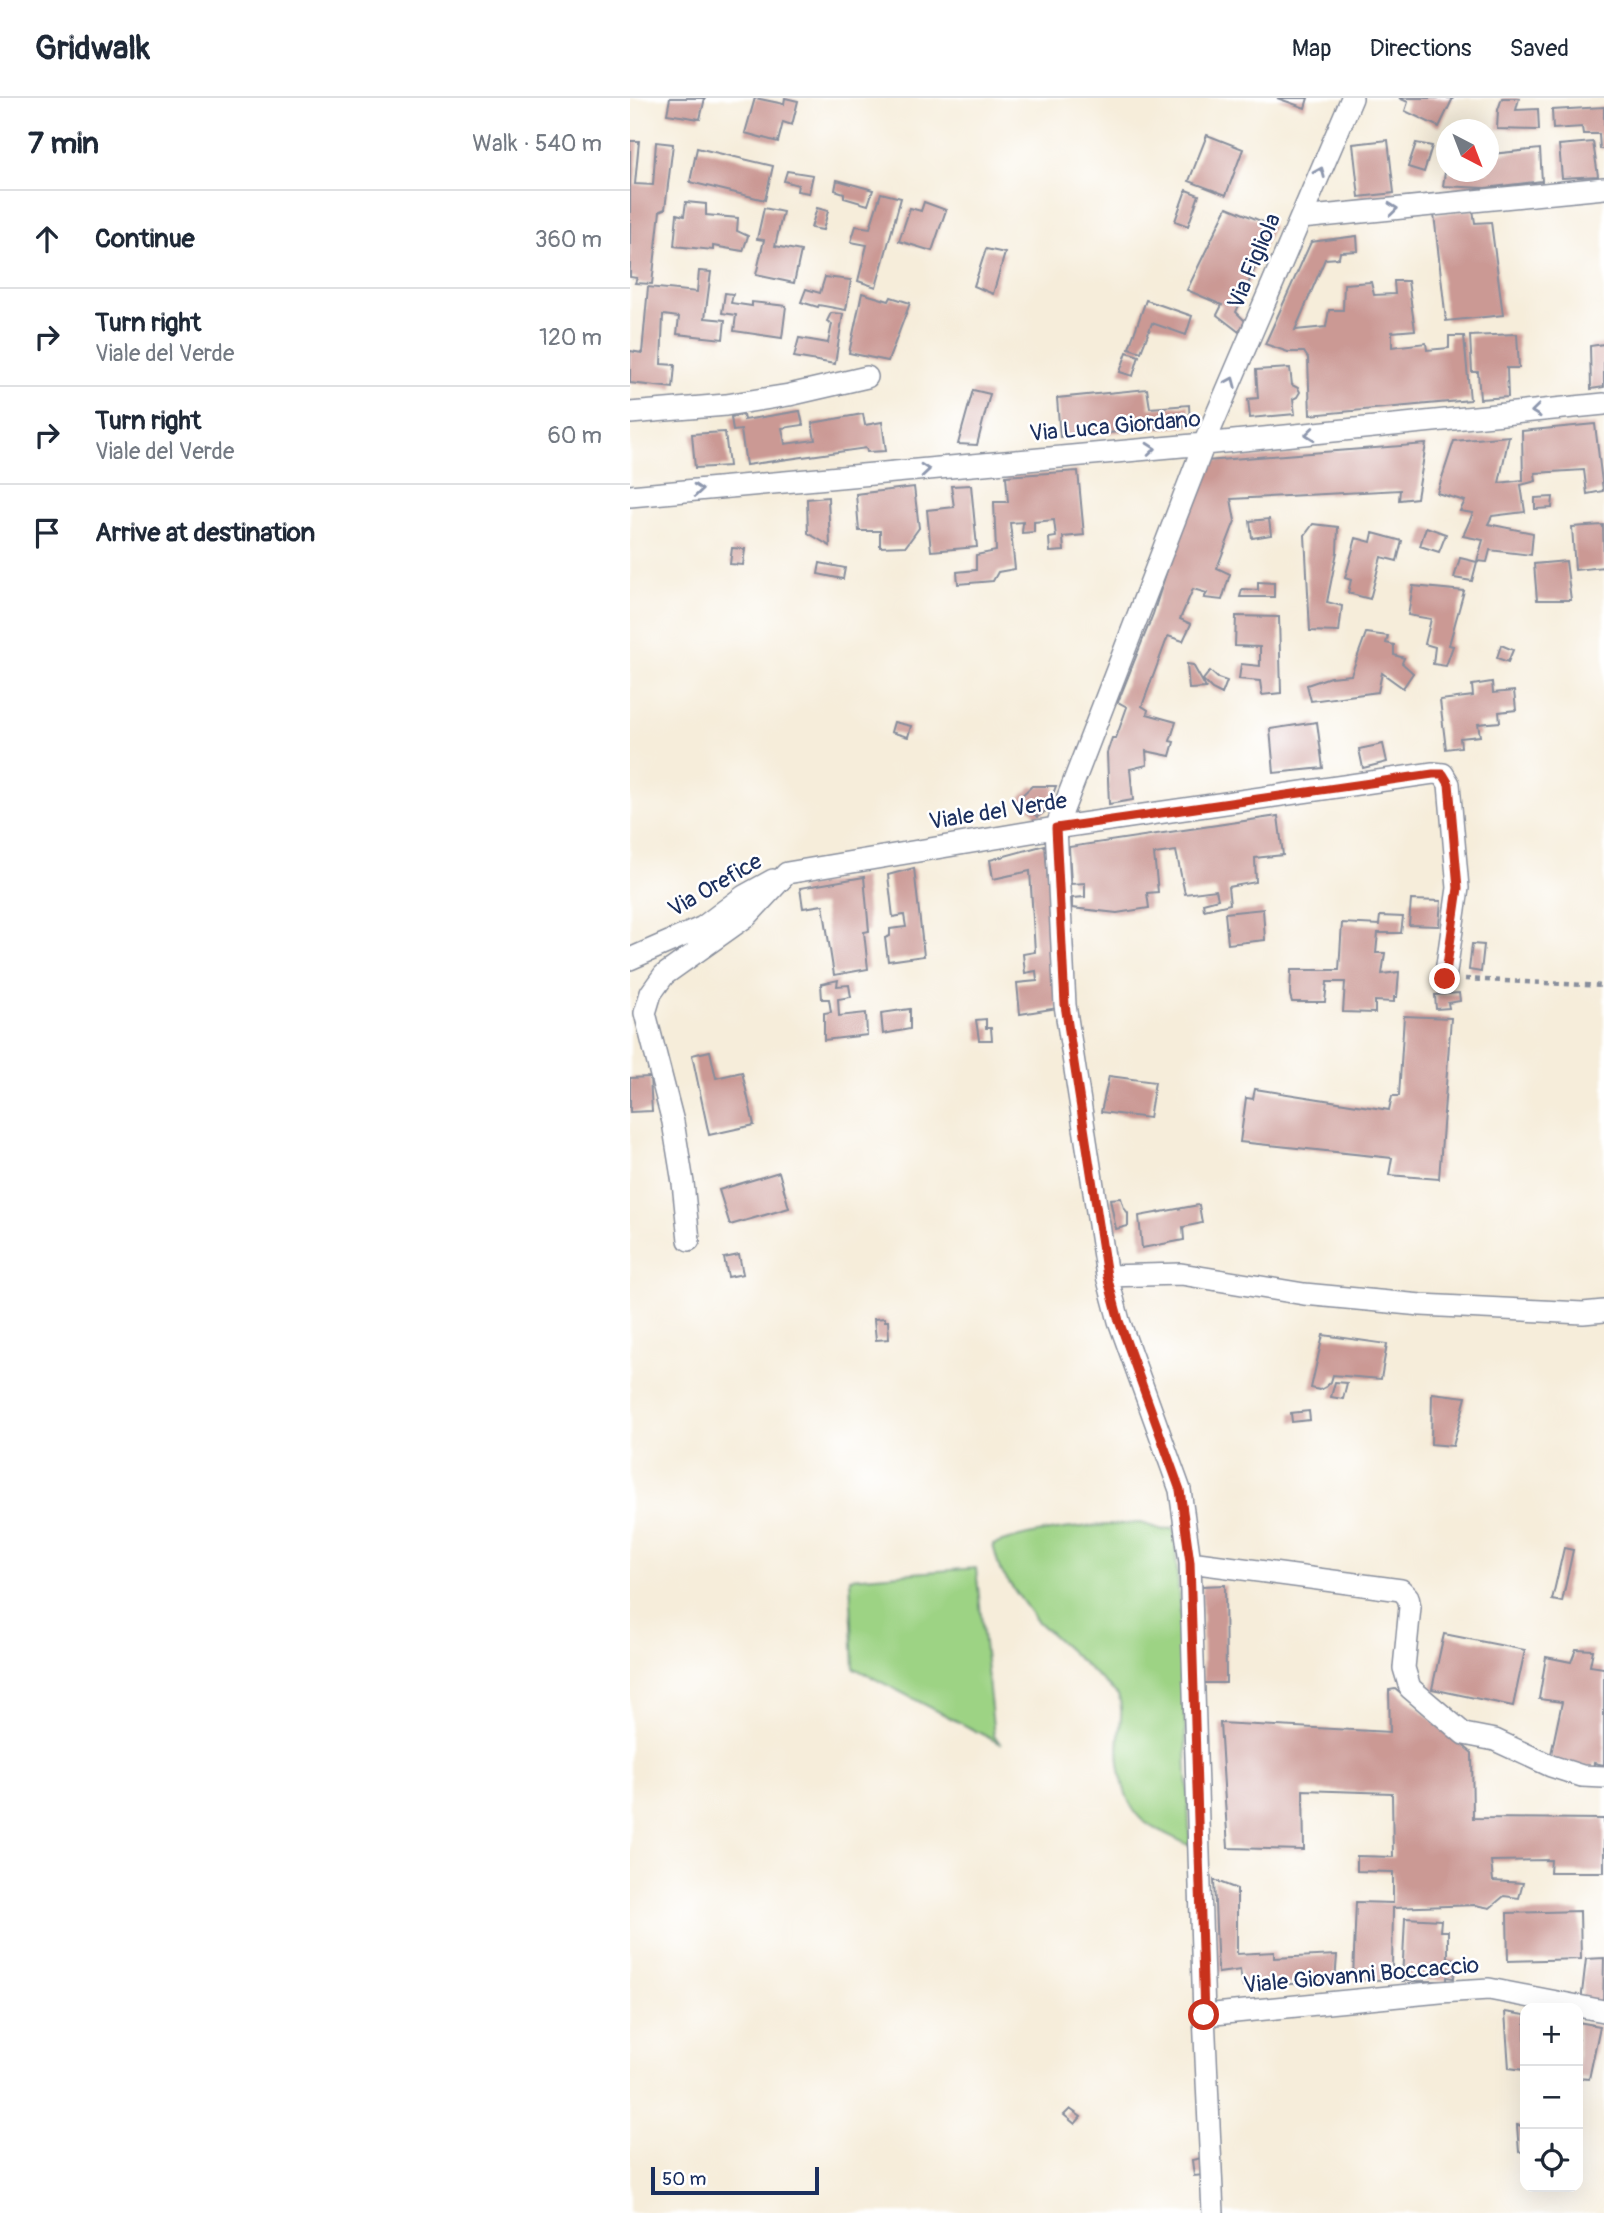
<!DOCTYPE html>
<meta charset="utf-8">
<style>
:root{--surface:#fff;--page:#f2f2f3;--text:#1f2937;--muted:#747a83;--line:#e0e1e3}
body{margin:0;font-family:Pangolin,sans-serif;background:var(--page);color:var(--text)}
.controls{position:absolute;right:21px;bottom:21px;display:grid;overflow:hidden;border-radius:14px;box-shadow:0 7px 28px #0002}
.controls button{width:63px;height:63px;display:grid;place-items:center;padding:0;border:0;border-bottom:2px solid var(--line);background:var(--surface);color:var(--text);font:35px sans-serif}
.compass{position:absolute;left:806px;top:21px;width:63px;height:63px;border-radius:50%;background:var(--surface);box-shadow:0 7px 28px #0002;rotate:138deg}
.scale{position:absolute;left:21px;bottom:18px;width:168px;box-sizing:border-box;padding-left:7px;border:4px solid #1b2f5e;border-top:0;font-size:19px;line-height:24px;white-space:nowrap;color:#1b2f5e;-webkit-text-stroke:5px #fff;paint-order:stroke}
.stop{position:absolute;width:21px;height:21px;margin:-16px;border:5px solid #c8321e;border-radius:50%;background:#fff}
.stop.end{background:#c8321e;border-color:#fff;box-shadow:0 2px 7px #0008}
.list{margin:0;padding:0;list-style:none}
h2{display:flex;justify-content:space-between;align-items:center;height:91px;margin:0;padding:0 28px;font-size:30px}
h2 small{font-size:23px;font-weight:400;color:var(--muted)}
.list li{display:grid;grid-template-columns:46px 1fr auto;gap:21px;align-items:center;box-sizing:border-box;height:98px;padding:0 28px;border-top:2px solid var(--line)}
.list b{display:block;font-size:26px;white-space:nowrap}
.list p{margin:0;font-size:23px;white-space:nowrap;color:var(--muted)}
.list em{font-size:23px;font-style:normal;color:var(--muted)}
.icon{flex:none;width:38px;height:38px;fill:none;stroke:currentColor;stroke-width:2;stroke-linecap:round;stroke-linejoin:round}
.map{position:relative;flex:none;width:974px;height:2115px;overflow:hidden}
header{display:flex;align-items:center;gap:42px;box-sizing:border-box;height:98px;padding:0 35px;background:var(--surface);border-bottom:2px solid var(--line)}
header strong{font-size:33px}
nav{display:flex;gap:38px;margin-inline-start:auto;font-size:24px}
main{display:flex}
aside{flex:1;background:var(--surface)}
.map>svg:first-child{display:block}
.green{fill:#9dd384;stroke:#5c8171;stroke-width:2}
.building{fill:#cb9994}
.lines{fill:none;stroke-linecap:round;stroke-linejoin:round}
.minor-casing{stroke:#888e9c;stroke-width:24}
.path{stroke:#888e9c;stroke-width:4.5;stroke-dasharray:5 5;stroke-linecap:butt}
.minor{stroke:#fff;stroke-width:21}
.oneway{stroke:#8d97ae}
.route{stroke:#c8321e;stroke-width:9}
.labels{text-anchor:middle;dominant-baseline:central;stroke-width:5;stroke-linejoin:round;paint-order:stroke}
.street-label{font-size:23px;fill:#1b2f5e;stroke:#fff}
</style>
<header>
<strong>Gridwalk</strong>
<nav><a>Map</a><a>Directions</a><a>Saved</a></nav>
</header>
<main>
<aside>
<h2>7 min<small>Walk · 540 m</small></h2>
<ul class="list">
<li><svg class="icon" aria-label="ahead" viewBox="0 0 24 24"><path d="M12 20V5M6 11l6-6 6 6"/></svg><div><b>Continue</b></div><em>360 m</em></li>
<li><svg class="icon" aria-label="right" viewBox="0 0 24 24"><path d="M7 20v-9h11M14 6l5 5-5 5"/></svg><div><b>Turn right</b><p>Viale del Verde</p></div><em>120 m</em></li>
<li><svg class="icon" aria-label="right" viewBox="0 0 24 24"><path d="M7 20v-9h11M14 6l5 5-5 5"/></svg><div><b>Turn right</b><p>Viale del Verde</p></div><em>60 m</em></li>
<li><svg class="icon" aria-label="arrive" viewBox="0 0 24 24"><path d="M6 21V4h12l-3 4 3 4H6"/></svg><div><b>Arrive at destination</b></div></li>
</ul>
</aside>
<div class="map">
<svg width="974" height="2115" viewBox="0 0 974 2115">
<rect width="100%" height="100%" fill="#fff"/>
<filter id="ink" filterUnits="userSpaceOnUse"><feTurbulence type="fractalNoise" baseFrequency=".0143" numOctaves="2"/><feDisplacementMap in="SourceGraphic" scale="14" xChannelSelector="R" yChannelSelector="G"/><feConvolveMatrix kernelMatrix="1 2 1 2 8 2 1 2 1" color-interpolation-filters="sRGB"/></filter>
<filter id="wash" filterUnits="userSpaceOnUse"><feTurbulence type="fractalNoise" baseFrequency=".00686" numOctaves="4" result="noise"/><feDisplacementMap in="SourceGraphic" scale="28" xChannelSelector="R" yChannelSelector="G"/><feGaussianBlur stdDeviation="1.57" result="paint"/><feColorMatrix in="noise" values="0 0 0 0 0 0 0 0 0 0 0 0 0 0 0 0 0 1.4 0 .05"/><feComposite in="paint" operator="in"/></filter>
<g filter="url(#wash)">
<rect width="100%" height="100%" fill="#f6edda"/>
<path class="green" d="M 511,1425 L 533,1432 L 544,1430 L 551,1525 L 560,1748 C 547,1740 522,1731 512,1722 C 493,1705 486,1663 489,1639 C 490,1624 494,1611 488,1597 L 406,1522 L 370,1472 L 363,1447 C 410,1430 461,1428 511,1425 Z
M 346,1470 L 364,1638 L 371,1646 L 224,1570 L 220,1480 Z"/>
<g id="blocks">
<path class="building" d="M 40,0 L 75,0 L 70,21 L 37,16 Z
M 125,0 L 154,6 L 155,0 L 168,3 L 162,27 L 153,24 L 148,44 L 115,35 Z
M 647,0 L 678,0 L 675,10 Z
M 769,0 L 823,0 L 809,29 L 775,13 L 778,4 Z
M 872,0 L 889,0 L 886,12 L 908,11 L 909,32 L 867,31 L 868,12 Z
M 974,9 L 974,51 L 970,51 L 969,36 L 953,36 L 952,29 L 923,31 L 922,12 Z
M 577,37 L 613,51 L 596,97 L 559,83 Z
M 758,42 L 764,95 L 729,99 L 723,46 Z
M 0,43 L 9,43 L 5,86 L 23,87 L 26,44 L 43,46 L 35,111 L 30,113 L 22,186 L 5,185 L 7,180 L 0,179 Z
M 963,44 L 968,78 L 932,80 L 929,47 Z
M 786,45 L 802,48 L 794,74 L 778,69 Z
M 67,50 L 143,68 L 135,102 L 60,84 Z
M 910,51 L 912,83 L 855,90 L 813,88 L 815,74 L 858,74 L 858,70 L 863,69 L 862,56 Z
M 157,73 L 183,77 L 179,95 L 167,93 L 168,87 L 154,83 Z
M 207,82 L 243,92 L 238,107 L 214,100 L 214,95 L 205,92 Z
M 556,92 L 569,97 L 558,128 L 545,123 Z
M 251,95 L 271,100 L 246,189 L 228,183 L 237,147 L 221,144 L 226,128 L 240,130 Z
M 56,104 L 76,106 L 76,117 L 108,120 L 107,133 L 118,138 L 113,153 L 83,148 L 83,152 L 44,148 L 47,116 L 54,118 Z
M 294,104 L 316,112 L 302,153 L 269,143 L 280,110 L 291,113 Z
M 597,109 L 643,128 L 606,214 L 615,223 L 609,234 L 587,217 L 592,207 L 557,192 Z
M 134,110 L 153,114 L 145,148 L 171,153 L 164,185 L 126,177 L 134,142 L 127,141 Z
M 187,110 L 198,113 L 193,132 L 181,130 Z
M 843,112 L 845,125 L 861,124 L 873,217 L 816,223 L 804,116 Z
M 727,138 L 728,153 L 710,154 L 709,160 L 695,161 L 665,232 L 696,229 L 699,212 L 713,212 L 714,186 L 741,184 L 744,197 L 765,196 L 764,183 L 778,183 L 785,232 L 762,234 L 762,249 L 796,245 L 797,252 L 819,250 L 819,238 L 834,238 L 840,302 L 680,317 L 678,260 L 674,254 L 658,254 L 635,246 L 681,144 Z
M 356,151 L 375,155 L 363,196 L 344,188 Z
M 69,173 L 81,174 L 75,220 L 95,222 L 93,241 L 47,236 L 49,219 L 33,217 L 31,266 L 45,267 L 43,290 L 0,285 L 0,253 L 12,255 L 18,189 L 67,194 Z
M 195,179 L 221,182 L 216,212 L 189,207 L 188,209 L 171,204 L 176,191 L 190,195 Z
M 95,195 L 103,196 L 101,205 L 122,208 L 122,204 L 156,208 L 152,240 L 104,233 L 106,217 L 92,215 Z
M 232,195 L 259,203 L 261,199 L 280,205 L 258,263 L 219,255 Z
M 516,202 L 562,218 L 556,237 L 522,225 L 511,254 L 499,250 Z
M 201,215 L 213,216 L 205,266 L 164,259 L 169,240 L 198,245 L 202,226 L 197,223 Z
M 887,236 L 889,270 L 877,270 L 878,299 L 850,301 L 848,274 L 842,274 L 840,238 Z
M 974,246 L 974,289 L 961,291 L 960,248 Z
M 497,254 L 509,258 L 503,278 L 490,274 Z
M 660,270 L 662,287 L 668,290 L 670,294 L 667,299 L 663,301 L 665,316 L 620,320 L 618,301 L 628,300 L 626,272 Z
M 517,291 L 520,310 L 559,307 L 560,328 L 430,339 L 427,300 Z
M 343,292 L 360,296 L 347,347 L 328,346 Z
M 170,313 L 173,327 L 152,330 L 155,346 L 185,342 L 182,325 L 233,316 L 235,327 L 252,324 L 256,353 L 237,354 L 236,350 L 116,367 L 111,332 L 103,333 L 101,319 L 113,317 L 114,322 Z
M 965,326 L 973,393 L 957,396 L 954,372 L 905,375 L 906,383 L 891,387 L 895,414 L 862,418 L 858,426 L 903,435 L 901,457 L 860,452 L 857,464 L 847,463 L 853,442 L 833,438 L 843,415 L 830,413 L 835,403 L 807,395 L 824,343 L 879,338 L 869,385 L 893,382 L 892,333 Z
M 95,334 L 99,368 L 65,370 L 62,336 Z
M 796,346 L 787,400 L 769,402 L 770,392 L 601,401 L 605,423 L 587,470 L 600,476 L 592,502 L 574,500 L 577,495 L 563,491 L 550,521 L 561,526 L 553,543 L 538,538 L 512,608 L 518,612 L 517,616 L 546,624 L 540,643 L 544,644 L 540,658 L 516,653 L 517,667 L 500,671 L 503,702 L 479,706 L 477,655 L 482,640 L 486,640 L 497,609 L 488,604 L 523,516 L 554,419 L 576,363 Z
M 448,373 L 454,437 L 433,439 L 434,453 L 420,454 L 419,440 L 426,439 L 424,422 L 404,424 L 404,434 L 392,435 L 393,424 L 380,425 L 385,471 L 368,474 L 363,483 L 328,486 L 327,474 L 346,472 L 346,457 L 366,453 L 364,404 L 378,404 L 376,378 Z
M 341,387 L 347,449 L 301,453 L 297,412 L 324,409 L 321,388 Z
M 284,389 L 289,430 L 276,448 L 250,449 L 250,433 L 229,433 L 226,396 Z
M 198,399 L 200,448 L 178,435 L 177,401 Z
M 923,399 L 922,410 L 905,411 L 905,400 Z
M 639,421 L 641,437 L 622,440 L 620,423 Z
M 683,426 L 708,429 L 707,454 L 697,504 L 712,508 L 709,534 L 680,533 L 675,437 Z
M 973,427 L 974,469 L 945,472 L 942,429 Z
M 796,429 L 816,436 L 809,454 L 790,448 Z
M 743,435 L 772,443 L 767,463 L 751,459 L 740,501 L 718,495 L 721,482 L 715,480 L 726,440 L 741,444 Z
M 102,450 L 115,451 L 113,467 L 100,466 Z
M 830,460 L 847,464 L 842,483 L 824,480 Z
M 936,463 L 941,502 L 907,502 L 904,466 Z
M 190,465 L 215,470 L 213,481 L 188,476 Z
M 628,484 L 644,485 L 644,499 L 610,499 L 612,491 L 628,492 Z
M 783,488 L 834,493 L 819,547 L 823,548 L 816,568 L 803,566 L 805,549 L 795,546 L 801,521 L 778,517 Z
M 606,518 L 649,519 L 651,595 L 632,597 L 630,583 L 609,581 L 611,566 L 630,568 L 630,549 L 605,548 Z
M 736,535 L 758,538 L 756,545 L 764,547 L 764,557 L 774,560 L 772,565 L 783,575 L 773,590 L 752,575 L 748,594 L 681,603 L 677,587 L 700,579 L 721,577 Z
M 871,547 L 883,552 L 878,564 L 867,560 Z
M 557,566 L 563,567 L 576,590 L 559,591 Z
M 580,573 L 588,580 L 597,583 L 592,596 L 582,591 L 573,582 Z
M 862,584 L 863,595 L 884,593 L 886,612 L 869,614 L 870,624 L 848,626 L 850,638 L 830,640 L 831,649 L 816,651 L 810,602 L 843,598 L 842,587 Z
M 264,624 L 281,628 L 278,639 L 261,634 Z
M 687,624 L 693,670 L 644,675 L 640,631 Z
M 753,646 L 757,664 L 733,670 L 729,651 Z
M 402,688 L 426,688 L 417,712 L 407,719 L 390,699 Z
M 648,718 L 653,757 L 625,760 L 626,784 L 598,789 L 600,806 L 574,812 L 573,805 L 588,801 L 586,792 L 555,796 L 546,753 L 524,756 L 528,794 L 517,795 L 519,810 L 487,815 L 442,810 L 442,800 L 455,799 L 455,785 L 441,786 L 439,749 Z
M 415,747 L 428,910 L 390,916 L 387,885 L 407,883 L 406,873 L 395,875 L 393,856 L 405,854 L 400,773 L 363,781 L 360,762 Z
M 284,770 L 294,858 L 258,863 L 255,840 L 260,838 L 260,831 L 276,829 L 274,817 L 263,819 L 258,777 Z
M 234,779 L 239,833 L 234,834 L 238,871 L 204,877 L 193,807 L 173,810 L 170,790 Z
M 781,802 L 811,803 L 809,828 L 779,827 Z
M 633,811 L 635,842 L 598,846 L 595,815 Z
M 750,818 L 773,819 L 771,835 L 748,835 L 746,855 L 755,855 L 752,876 L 769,874 L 767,899 L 764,899 L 764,904 L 745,903 L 745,915 L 713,914 L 715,884 L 697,884 L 695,904 L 662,904 L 660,897 L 661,872 L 709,872 L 712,825 L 749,827 Z
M 842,846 L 854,847 L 851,874 L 839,872 Z
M 208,882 L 207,888 L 219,887 L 221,899 L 208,901 L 209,918 L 236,915 L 237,937 L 194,942 L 194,915 L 201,914 L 199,901 L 192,901 L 191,886 Z
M 829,895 L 830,903 L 818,905 L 819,910 L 806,911 L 805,897 Z
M 280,911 L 280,931 L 253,936 L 251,915 Z
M 774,918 L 821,920 L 809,1081 L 759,1077 L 762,1060 L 610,1044 L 616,1000 L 623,1001 L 625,991 L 759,1012 L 762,998 L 769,998 Z
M 356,921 L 356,930 L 361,930 L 362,942 L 349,942 L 346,922 Z
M 80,953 L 86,980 L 112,974 L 124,1027 L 79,1037 L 62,957 Z
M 479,978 L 525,984 L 519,1020 L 471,1014 Z
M 20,979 L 22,1013 L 0,1014 L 0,980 Z
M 149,1074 L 159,1110 L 100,1127 L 89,1092 Z
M 491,1100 L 494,1110 L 498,1115 L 498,1128 L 486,1131 L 480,1101 Z
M 569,1107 L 572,1125 L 553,1129 L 554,1142 L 512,1150 L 509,1118 Z
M 109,1157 L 113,1176 L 98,1179 L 94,1160 Z
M 255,1220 L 255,1223 L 258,1223 L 259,1241 L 246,1242 L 244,1221 Z
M 693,1237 L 757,1246 L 751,1281 L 703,1277 L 701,1284 L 696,1289 L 690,1292 L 681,1290 Z
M 705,1284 L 717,1285 L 713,1301 L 701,1299 Z
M 802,1295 L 836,1299 L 823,1348 L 801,1346 Z
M 679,1313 L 680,1322 L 662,1324 L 661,1315 Z
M 934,1450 L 943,1452 L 932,1504 L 922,1502 Z
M 595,1487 L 596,1585 L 573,1585 L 572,1488 Z
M 814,1536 L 895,1552 L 883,1608 L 802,1591 Z
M 946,1551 L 963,1552 L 960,1568 L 974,1570 L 974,1667 L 964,1665 L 963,1670 L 920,1661 L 932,1604 L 909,1601 L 916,1559 L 941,1564 Z
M 765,1591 L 842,1655 L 843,1720 L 974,1721 L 974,1774 L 920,1774 L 921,1762 L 861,1763 L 863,1783 L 893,1785 L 889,1800 L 874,1798 L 860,1810 L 845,1807 L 763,1810 L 762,1870 L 752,1870 L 752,1882 L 723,1881 L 726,1804 L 763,1805 L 763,1774 L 727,1773 L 727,1758 L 763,1759 L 762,1695 L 673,1692 L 674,1752 L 598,1750 L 590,1625 L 760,1634 L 759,1592 Z
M 584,1782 L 607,1791 L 607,1856 L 644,1854 L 644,1860 L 707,1857 L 705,1884 L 613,1888 L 610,1872 L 588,1875 Z
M 950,1813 L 951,1861 L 878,1863 L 877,1815 Z
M 775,1820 L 811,1822 L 810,1833 L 818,1833 L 818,1860 L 826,1861 L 824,1880 L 817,1879 L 817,1883 L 772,1883 Z
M 974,1860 L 973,1909 L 951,1904 L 956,1861 Z
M 875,1914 L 895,1917 L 895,1972 L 879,1970 Z
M 948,1924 L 970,1928 L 959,1981 L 948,1980 Z
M 440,2011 L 451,2019 L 445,2026 L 434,2017 Z
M 887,2027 L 895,2028 L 895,2053 L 889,2054 Z
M 571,2060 L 573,2077 L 564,2078 L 562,2062 Z"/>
</g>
</g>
<g filter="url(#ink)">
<use href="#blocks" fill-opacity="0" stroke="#888e9c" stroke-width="2"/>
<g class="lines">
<g class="minor-casing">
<path id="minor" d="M 671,120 L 974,90
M 0,315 L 96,307 L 159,297 L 237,279
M 0,398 L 574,346 L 974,306
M 0,861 L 73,829 L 114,798 L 143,782
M 59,1142 L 53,1085 L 43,1024 L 15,915 L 21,895 L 34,877 L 117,818 L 157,775 L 431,729 L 803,675 L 813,676 L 819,686 L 828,790 L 815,881
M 477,1178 L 551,1176 L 674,1196 L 791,1207 L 953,1215 L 974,1213
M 560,1464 L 771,1492 L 778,1499 L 780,1509 L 774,1570 L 780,1590 L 834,1636 L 865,1642 L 921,1668 L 952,1678 L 974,1679
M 574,1917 L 810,1894 L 859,1891 L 974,1913
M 583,2115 L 574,1917 L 560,1464 L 550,1392 L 489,1223 L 477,1178 L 435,907 L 426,730 L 574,346 L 722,0"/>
</g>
<path class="path" d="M 835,881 L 974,888"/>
<use href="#minor" class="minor"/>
</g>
<defs><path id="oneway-chevron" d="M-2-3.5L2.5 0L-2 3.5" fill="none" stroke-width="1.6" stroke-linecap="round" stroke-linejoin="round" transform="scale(1.75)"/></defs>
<g class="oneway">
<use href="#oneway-chevron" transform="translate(690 74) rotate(-67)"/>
<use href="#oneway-chevron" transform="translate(763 111) rotate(-6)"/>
<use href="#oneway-chevron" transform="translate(601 284) rotate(-67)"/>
<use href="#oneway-chevron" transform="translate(906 313) rotate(174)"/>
<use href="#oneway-chevron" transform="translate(680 336) rotate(174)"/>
<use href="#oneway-chevron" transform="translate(521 351) rotate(-5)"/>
<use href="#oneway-chevron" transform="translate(295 372) rotate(-5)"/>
<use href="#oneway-chevron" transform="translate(68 392) rotate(-5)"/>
</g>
</g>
<g class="lines" filter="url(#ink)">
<path class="route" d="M 574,1917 L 560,1464 L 550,1392 L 489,1223 L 477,1178 L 435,907 L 426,730 L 803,676 L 813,676 L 819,686 L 828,790 L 815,881"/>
</g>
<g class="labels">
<g class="street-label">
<text transform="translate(624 163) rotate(-67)">Via Figliola</text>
<text transform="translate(485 328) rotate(-5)">Via Luca Giordano</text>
<text transform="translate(368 713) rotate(-9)">Viale del Verde</text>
<text transform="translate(85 787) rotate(-30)">Via Orefice</text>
<text transform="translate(731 1877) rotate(-5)">Viale Giovanni Boccaccio</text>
</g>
</g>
</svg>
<div class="controls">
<button>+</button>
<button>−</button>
<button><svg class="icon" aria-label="locate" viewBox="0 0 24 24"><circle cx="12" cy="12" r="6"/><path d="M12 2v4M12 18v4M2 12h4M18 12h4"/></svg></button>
</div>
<svg class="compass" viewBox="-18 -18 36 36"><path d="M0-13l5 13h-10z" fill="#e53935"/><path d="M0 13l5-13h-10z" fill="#747a83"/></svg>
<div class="scale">50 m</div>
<div class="stop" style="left:574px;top:1917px"></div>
<div class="stop end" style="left:815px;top:881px"></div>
</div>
</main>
